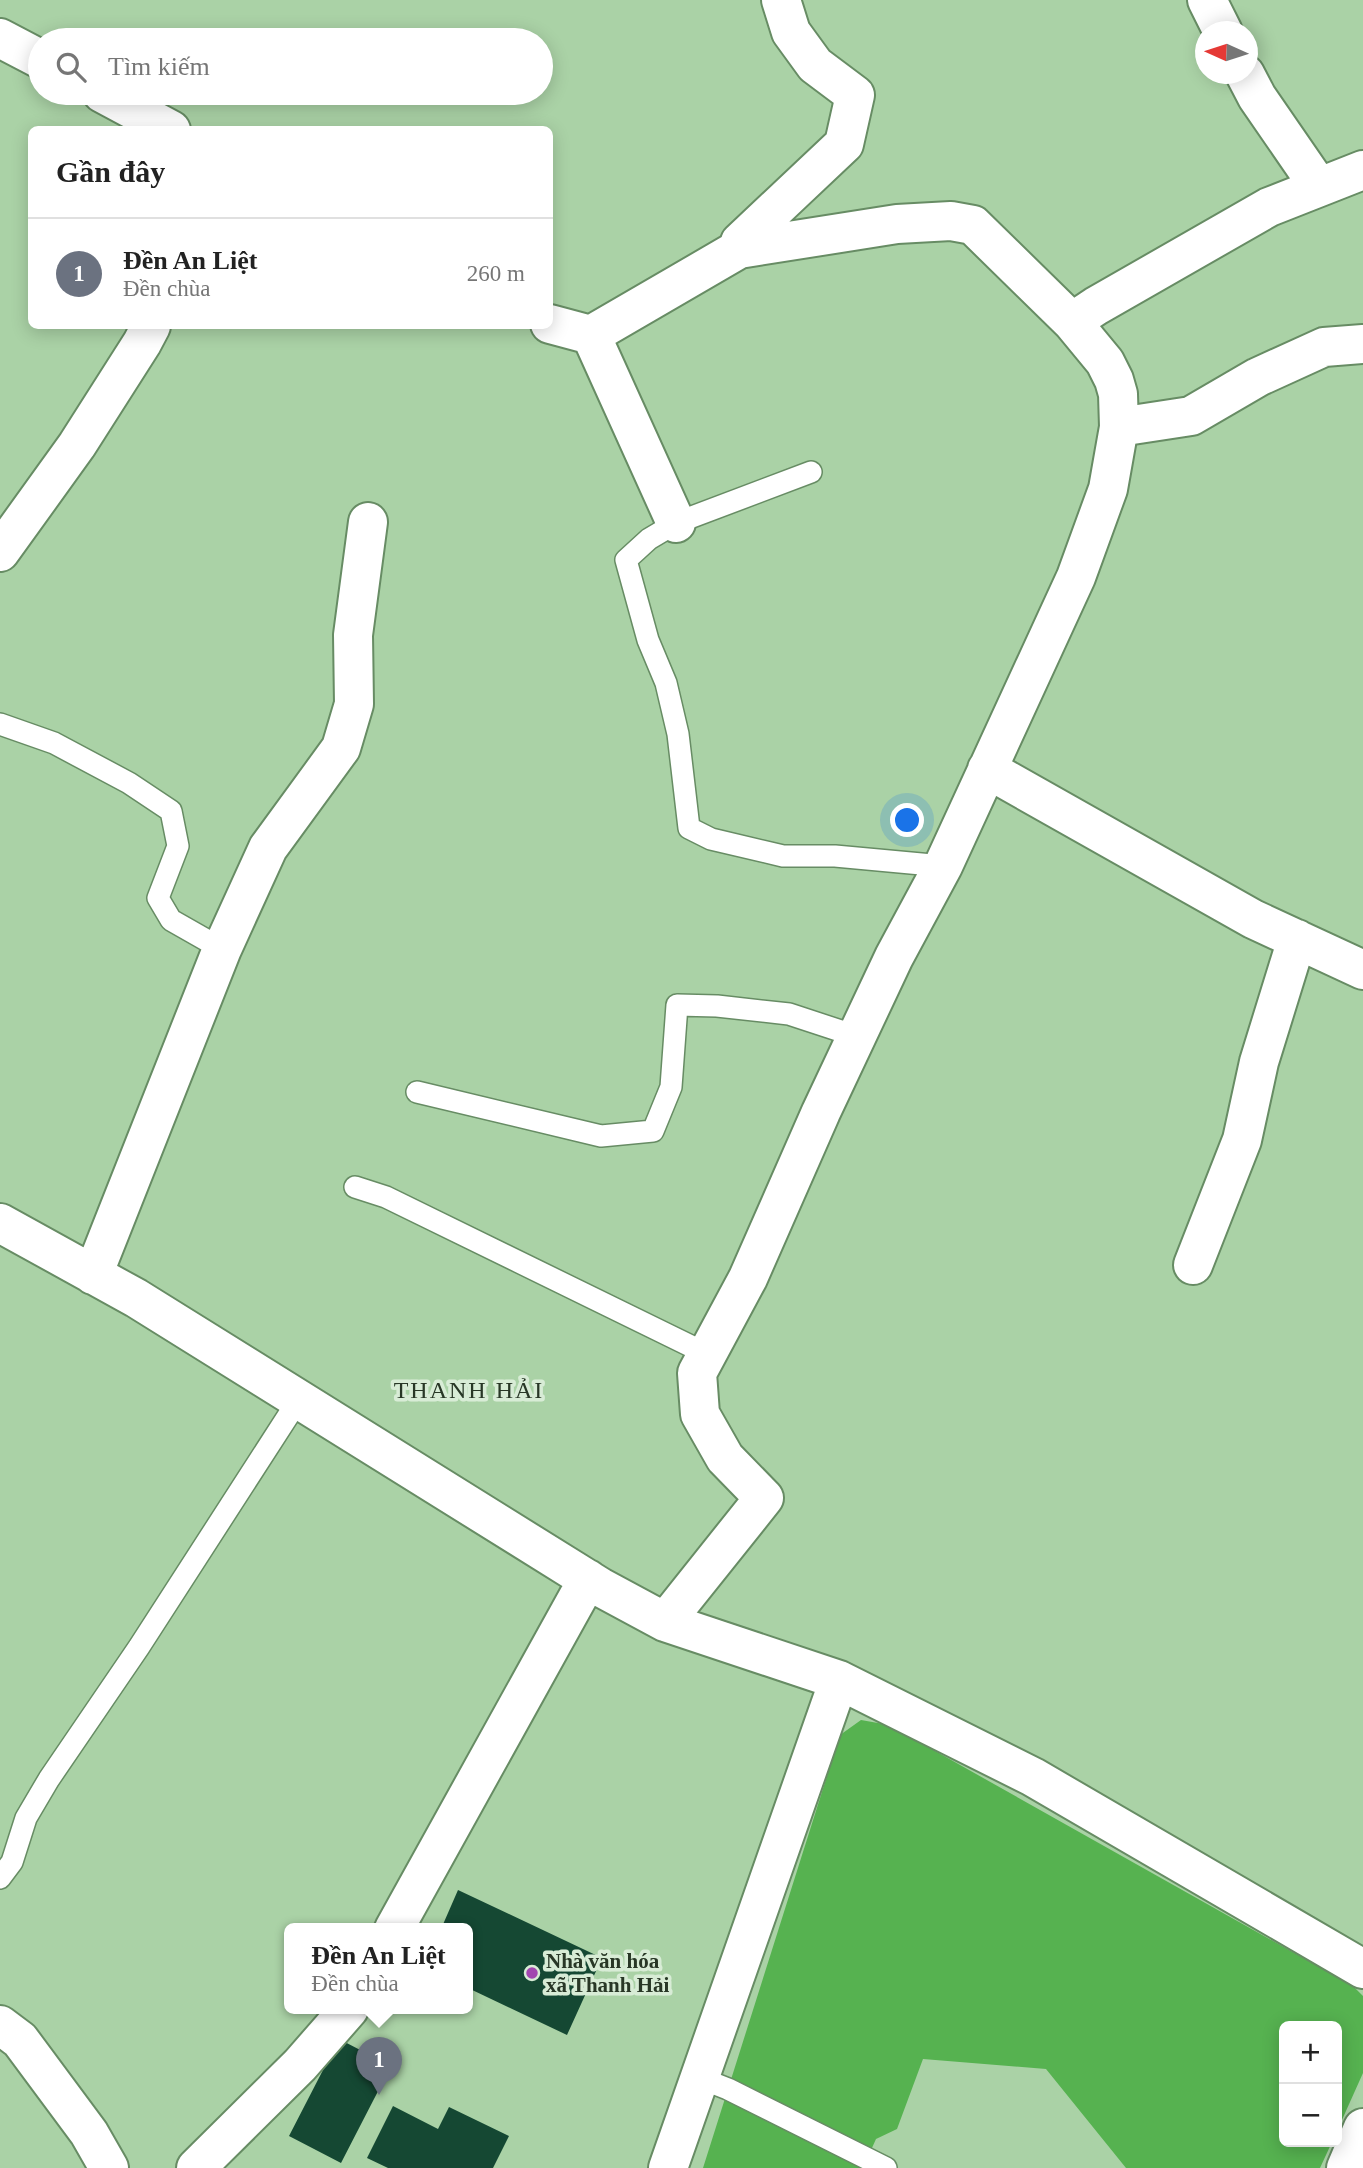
<!DOCTYPE html>
<html lang="vi">
<meta charset="utf-8">
<style>
:root{--surface:#fff;--page:#f2f2f2;--text:#222;--muted:#767676;--line:#e0e0e0;--accent:#a246b0}
body{margin:0;font-family:Georgia,serif;background:var(--page);color:var(--text)}
.controls{position:absolute;right:21px;bottom:21px;display:grid;overflow:hidden;border-radius:10px;box-shadow:0 4px 18px #0003}
.controls button{width:63px;height:63px;display:grid;place-items:center;padding:0;border:0;border-bottom:2px solid var(--line);background:var(--surface);color:var(--text);font:35px sans-serif}
.compass{position:absolute;left:1195px;top:21px;width:63px;height:63px;border-radius:50%;background:var(--surface);box-shadow:0 4px 18px #0003;rotate:273deg}
.you{position:absolute;left:908px;top:821px;width:24px;height:24px;margin:-18px;border:5px solid #fff;border-radius:50%;background:#1a73e8;box-shadow:0 0 0 10px #1a73e833}
.badge{display:grid;place-items:center;width:46px;height:46px;border-radius:50%;background:var(--accent);color:#fff;font-size:23px;font-weight:700}
.pin{position:absolute;translate:-50% -58px;filter:drop-shadow(0 2px 4px #0008)}
.pin::after{content:'';position:absolute;top:37px;width:24px;height:21px;background:inherit;clip-path:polygon(0 0,100% 0,50% 100%)}
.popup{position:absolute;left:284px;top:1923px;width:189px;height:91px;box-sizing:border-box;display:grid;place-content:center;border-radius:10px;background:var(--surface);filter:drop-shadow(0 2px 5px #0005);font-size:23px;white-space:nowrap;color:var(--muted)}
.popup b{font-size:26px;color:var(--text)}
.popup::after{content:'';position:absolute;left:50%;top:100%;margin-left:-14px;border:14px solid transparent;border-top-color:var(--surface)}
.list{margin:0;padding:0;list-style:none}
h2{display:flex;justify-content:space-between;align-items:center;height:91px;margin:0;padding:0 28px;font-size:30px}
h2 small{font-size:23px;font-weight:400;color:var(--muted)}
.list li{display:grid;grid-template-columns:46px 1fr auto;gap:21px;align-items:center;box-sizing:border-box;height:112px;padding:0 28px;border-top:2px solid var(--line)}
.list b{display:block;font-size:26px;white-space:nowrap}
.list p{margin:0;font-size:23px;white-space:nowrap;color:var(--muted)}
.list em{font-size:23px;font-style:normal;color:var(--muted)}
.icon{flex:none;width:38px;height:38px;fill:none;stroke:currentColor;stroke-width:2;stroke-linecap:round;stroke-linejoin:round}
.map{position:relative;flex:none;width:1363px;height:2168px;overflow:hidden}
.search{position:absolute;background:var(--surface);box-shadow:0 4px 18px #0003;left:28px;top:28px;width:525px;height:77px;display:flex;align-items:center;gap:18px;box-sizing:border-box;padding:0 24px;border-radius:38px;color:var(--muted);font-size:26px}
.panel{position:absolute;background:var(--surface);box-shadow:0 4px 18px #0003;left:28px;top:126px;width:525px;height:203px;border-radius:10px}
.map>svg:first-child{display:block}
.water{fill:#56b250}
.building{fill:#154833}
.lines{fill:none;stroke-linecap:round;stroke-linejoin:round}
.lane-casing{stroke:#678c64;stroke-width:24}
.street-casing{stroke:#678c64;stroke-width:42}
.secondary-casing{stroke:#678c64;stroke-width:42}
.lane{stroke:#fff;stroke-width:21}
.street{stroke:#fff;stroke-width:38}
.secondary{stroke:#fff;stroke-width:38}
.poi-dot{fill:#a246b0;stroke:#d8ecd6;stroke-width:2.5}
.labels{text-anchor:middle;dominant-baseline:central;stroke-width:7;stroke-linejoin:round;paint-order:stroke}
.poi-label{font-size:21px;font-weight:bold;fill:#283726;stroke:#d8ecd6;text-anchor:start}
.quarter-label{font-size:24px;letter-spacing:2px;fill:#283726;stroke:#d8ecd6}
</style>
<div class="map">
<svg width="1363" height="2168" viewBox="0 0 1363 2168">
<rect width="100%" height="100%" fill="#aad2a6"/>
<path class="water" d="M 861,1720 L 889,1725 L 1353,1986 L 1363,1996 L 1363,2073 L 1337,2131 L 1337,2026 L 1284,2026 L 1284,2142 L 1332,2142 L 1320,2168 L 1126,2168 L 1046,2069 L 923,2059 L 897,2129 L 876,2139 L 863,2168 L 703,2168 L 840,1735 Z"/>
<path class="building" d="M 458,1890 L 602,1958 L 567,2035 L 468,1988 L 468,1929 L 441,1929 Z
M 339,2039 L 391,2066 L 341,2163 L 289,2136 Z
M 393,2106 L 438,2129 L 449,2107 L 509,2136 L 493,2168 L 388,2168 L 367,2158 Z"/>
<g class="lines">
<g class="lane-casing">
<path id="lane" d="M 811,472 L 676,523 L 649,539 L 626,560 L 648,640 L 666,683 L 678,734 L 689,828 L 711,839 L 783,856 L 835,856 L 943,866
M 0,724 L 54,743 L 129,783 L 171,811 L 178,846 L 158,898 L 171,920 L 222,949
M 417,1092 L 601,1136 L 653,1131 L 671,1087 L 677,1005 L 717,1006 L 789,1014 L 856,1036
M 355,1187 L 386,1197 L 707,1354
M 0,1878 L 12,1862 L 26,1818 L 49,1779 L 139,1647 L 299,1399
M 700,2078 L 728,2089 L 886,2168"/>
</g>
<g class="street-casing">
<path id="street" d="M 1207,0 L 1223,32
M 0,38 L 40,59
M 1245,74 L 1257,97 L 1319,187
M 102,93 L 171,130
M 739,249 L 740,242 L 844,144 L 855,95 L 815,65 L 791,32 L 781,0
M 1072,322 L 1096,306 L 1269,207 L 1363,170
M 550,324 L 591,335 L 739,249 L 897,224 L 951,221 L 973,225 L 1072,322 L 1105,362 L 1114,380 L 1118,394 L 1119,427 L 1108,489 L 1076,577 L 943,866 L 894,957 L 821,1112 L 748,1278 L 697,1373 L 700,1414 L 725,1458 L 764,1498 L 665,1622
M 591,335 L 676,523
M 1119,427 L 1191,416 L 1258,377 L 1324,347 L 1363,344
M 0,552 L 77,445 L 142,343 L 151,326
M 987,769 L 1253,919 L 1363,970
M 0,1223 L 136,1298 L 600,1587 L 665,1622 L 839,1680 L 1033,1777 L 1363,1969
M 1193,1265 L 1242,1140 L 1259,1062 L 1297,939
M 93,1275 L 222,949 L 268,848 L 341,748 L 354,704 L 353,635 L 368,522
M 394,1929 L 588,1579
M 0,2025 L 20,2040 L 89,2133 L 109,2168
M 196,2168 L 300,2065 L 349,2009
M 668,2168 L 839,1680"/>
</g>
<g class="secondary-casing">
<path id="secondary" d="M 1346,2168 L 1363,2128"/>
</g>
<use href="#lane" class="lane"/>
<use href="#street" class="street"/>
<use href="#secondary" class="secondary"/>
</g>
<circle class="poi-dot" cx="532" cy="1973" r="7"/>
<g class="labels">
<g class="poi-label">
<text x="546" y="1961">Nhà văn hóa<tspan x="546" dy="24">xã Thanh Hải</tspan></text>
</g>
<g class="quarter-label">
<text x="469" y="1390">THANH HẢI</text>
</g>
</g>
</svg>
<div class="controls">
<button>+</button>
<button>−</button>
</div>
<svg class="compass" viewBox="-18 -18 36 36"><path d="M0-13l5 13h-10z" fill="#e53935"/><path d="M0 13l5-13h-10z" fill="#767676"/></svg>
<div class="you"></div>
<div class="pin badge" style="left:379px;top:2095px;background:#6b7280">1</div>
<div class="popup"><b>Đền An Liệt</b>Đền chùa</div>
<div class="search"><svg class="icon" aria-label="search" viewBox="0 0 24 24"><circle cx="10" cy="10" r="6"/><path d="M15 15l6 6"/></svg>Tìm kiếm</div>
<section class="panel">
<h2>Gần đây<small></small></h2>
<ul class="list">
<li><span class="badge" style="background:#6b7280">1</span><div><b>Đền An Liệt</b><p>Đền chùa</p></div><em>260 m</em></li>
</ul>
</section>
</div>
